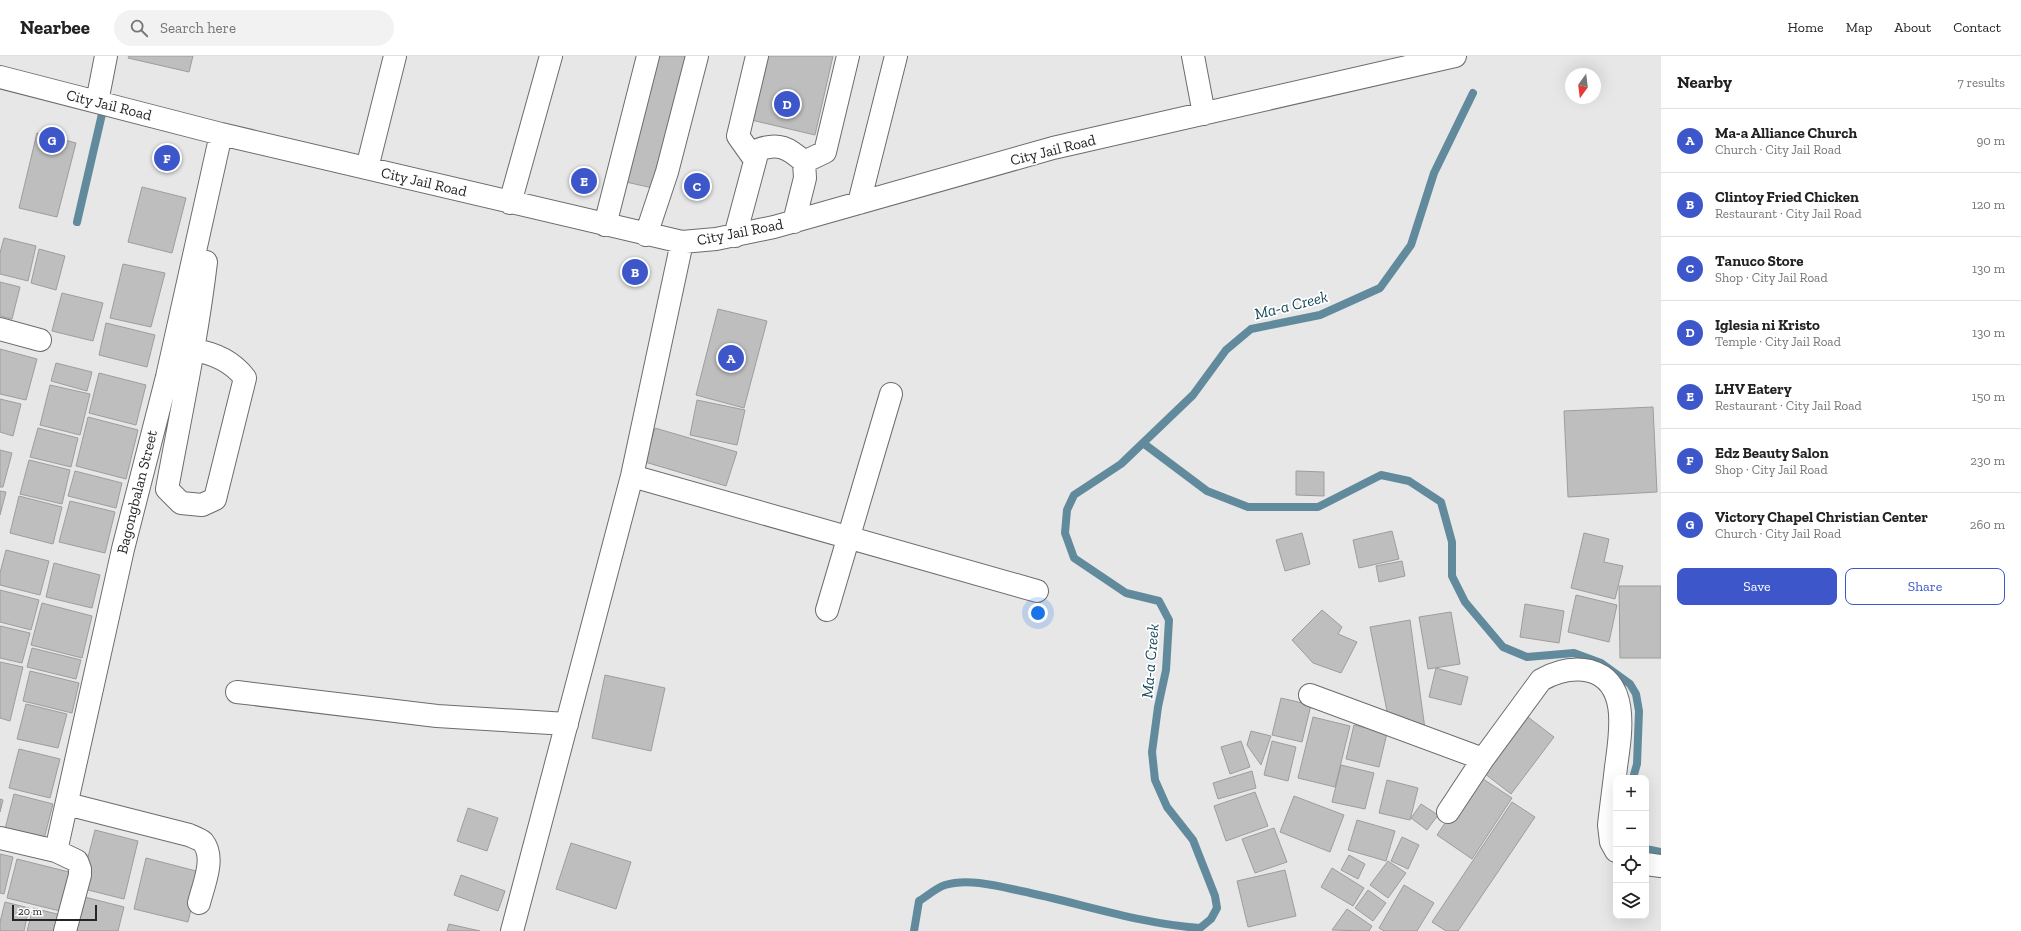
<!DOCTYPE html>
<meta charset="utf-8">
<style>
:root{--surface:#fff;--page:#f2f2f2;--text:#222;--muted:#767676;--line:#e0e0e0;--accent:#3d57ca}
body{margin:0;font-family:"Zilla Slab",serif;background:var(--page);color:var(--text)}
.controls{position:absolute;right:12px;bottom:12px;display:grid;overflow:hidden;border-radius:8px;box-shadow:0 4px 16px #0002}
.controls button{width:36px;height:36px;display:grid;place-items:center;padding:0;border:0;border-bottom:1px solid var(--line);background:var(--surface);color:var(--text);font:20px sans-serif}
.compass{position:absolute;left:1565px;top:12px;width:36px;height:36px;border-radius:50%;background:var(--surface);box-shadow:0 4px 16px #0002;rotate:194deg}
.scale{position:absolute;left:12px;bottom:10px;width:85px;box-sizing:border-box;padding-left:4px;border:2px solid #252525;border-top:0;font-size:11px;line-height:14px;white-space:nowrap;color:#252525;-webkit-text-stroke:3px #fff;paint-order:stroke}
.you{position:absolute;left:1038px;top:557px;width:14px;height:14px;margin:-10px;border:3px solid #fff;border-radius:50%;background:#1a73e8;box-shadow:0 0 0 6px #1a73e833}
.badge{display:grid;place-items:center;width:26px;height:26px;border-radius:50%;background:var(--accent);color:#fff;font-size:13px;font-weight:700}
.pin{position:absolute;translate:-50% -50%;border:2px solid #fff;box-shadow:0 1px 4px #0006}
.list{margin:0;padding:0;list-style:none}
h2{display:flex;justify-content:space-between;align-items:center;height:52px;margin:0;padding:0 16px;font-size:17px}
h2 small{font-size:13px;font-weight:400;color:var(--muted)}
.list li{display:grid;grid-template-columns:26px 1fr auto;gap:12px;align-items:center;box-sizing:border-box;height:64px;padding:0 16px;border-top:1px solid var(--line)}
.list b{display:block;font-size:15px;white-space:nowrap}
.list p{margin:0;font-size:13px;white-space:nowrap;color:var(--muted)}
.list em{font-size:13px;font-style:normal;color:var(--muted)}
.actions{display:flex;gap:8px;padding:12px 16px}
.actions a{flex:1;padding:9px 0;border:1px solid var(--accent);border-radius:8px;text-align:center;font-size:14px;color:var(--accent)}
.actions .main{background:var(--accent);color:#fff}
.icon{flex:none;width:22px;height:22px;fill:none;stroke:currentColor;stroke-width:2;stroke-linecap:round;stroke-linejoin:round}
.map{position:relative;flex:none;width:1661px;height:875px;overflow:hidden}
header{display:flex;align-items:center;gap:24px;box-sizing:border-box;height:56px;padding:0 20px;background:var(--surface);border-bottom:1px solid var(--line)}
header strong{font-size:19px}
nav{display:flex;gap:22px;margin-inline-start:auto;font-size:14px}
.search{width:280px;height:36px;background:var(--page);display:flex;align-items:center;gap:10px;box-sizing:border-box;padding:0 14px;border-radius:22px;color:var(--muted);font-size:15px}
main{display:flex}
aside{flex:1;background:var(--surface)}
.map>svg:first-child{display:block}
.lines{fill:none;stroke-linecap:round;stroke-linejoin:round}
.stream{stroke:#618b9c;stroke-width:8}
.building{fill:#bfbebe;stroke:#9d9d9d}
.minor-casing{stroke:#6c6c6d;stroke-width:24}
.minor{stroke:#fff;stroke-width:22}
.labels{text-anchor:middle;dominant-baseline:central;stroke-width:3.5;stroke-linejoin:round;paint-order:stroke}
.street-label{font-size:15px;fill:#252525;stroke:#fff}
.water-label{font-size:16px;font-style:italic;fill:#144759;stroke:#fff}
</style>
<header>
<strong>Nearbee</strong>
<div class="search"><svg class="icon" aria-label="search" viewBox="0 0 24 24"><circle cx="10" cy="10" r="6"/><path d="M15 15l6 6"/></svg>Search here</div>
<nav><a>Home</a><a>Map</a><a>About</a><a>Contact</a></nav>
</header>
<main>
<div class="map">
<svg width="1661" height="875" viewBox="0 0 1661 875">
<rect width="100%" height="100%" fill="#e7e7e8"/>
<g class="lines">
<path class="stream" d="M 77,166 L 102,58
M 1143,387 L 1207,435 L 1248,451 L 1318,451 L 1381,419 L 1409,425 L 1441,446 L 1452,486 L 1452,520 L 1465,546 L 1503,591 L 1527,601 L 1574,597 L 1601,607 L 1630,628 L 1636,638 L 1639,655 L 1637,708 L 1633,722
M 1646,793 L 1661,796
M 914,875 L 919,845 C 927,840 936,832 945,829 C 968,822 998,830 1021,835 C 1080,847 1140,868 1200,872 L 1211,863 L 1217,852 L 1215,840 L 1193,784 L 1167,751 L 1155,724 L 1152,696 L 1158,651 L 1166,614 L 1169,564 L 1159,545 L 1126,537 L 1074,502 L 1065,477 L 1067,454 L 1074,439 L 1121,408 L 1193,339 L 1226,294 L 1251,273 L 1320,259 L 1380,232 L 1411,189 L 1434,117 L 1473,37"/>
</g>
<path class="building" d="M 129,0 L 193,0 L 189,16 L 128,2 Z
M 656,0 L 689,0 L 657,133 L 626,126 Z
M 763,0 L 833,0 L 815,79 L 747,63 Z
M 37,77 L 76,87 L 57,161 L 19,152 Z
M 142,131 L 186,142 L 172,197 L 128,186 Z
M 4,182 L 36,190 L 28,225 L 0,218 L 0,197 Z
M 39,193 L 65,200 L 56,234 L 31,227 Z
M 123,208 L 165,217 L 151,271 L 110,262 Z
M 0,226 L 20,231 L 12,263 L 0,260 Z
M 62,237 L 103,247 L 93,285 L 52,275 Z
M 718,253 L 767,265 L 744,352 L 696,339 Z
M 106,267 L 155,279 L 147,311 L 99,299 Z
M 0,293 L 37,303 L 26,344 L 0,338 Z
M 56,307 L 92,316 L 87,335 L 51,325 Z
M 99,317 L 146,329 L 136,369 L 89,357 Z
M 50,329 L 90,338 L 80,379 L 40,369 Z
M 0,343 L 21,348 L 13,380 L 0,376 Z
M 697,344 L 745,354 L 737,389 L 690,379 Z
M 1653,351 L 1657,436 L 1568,441 L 1564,355 Z
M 88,361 L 138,374 L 126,423 L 76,410 Z
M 38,372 L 78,382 L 71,411 L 30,401 Z
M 655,372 L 737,396 L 726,430 L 645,406 Z
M 0,394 L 12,397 L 3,431 L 0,431 Z
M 29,404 L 70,414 L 62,448 L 20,438 Z
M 75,415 L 122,427 L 116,452 L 68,440 Z
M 1296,415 L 1324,416 L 1324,440 L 1296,439 Z
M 0,435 L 6,436 L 0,459 Z
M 19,440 L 62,451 L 53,488 L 10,477 Z
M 70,445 L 115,456 L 105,497 L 59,486 Z
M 1392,475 L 1399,503 L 1359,512 L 1353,484 Z
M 1302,477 L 1310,508 L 1285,515 L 1276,484 Z
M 1584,477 L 1609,483 L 1604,506 L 1623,510 L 1615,543 L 1571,532 Z
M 6,494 L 49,505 L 40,539 L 0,529 L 0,517 Z
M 1402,505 L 1405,520 L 1379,526 L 1376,510 Z
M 54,507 L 100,519 L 92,552 L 46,541 Z
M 1619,530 L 1661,530 L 1661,602 L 1620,602 Z
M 0,534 L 39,544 L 31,574 L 0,566 Z
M 1576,539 L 1617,549 L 1609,586 L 1568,576 Z
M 42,547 L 92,560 L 82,602 L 31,589 Z
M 1525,548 L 1564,555 L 1559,587 L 1520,581 Z
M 1322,554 L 1342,571 L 1338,578 L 1357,586 L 1341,617 L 1313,607 L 1292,584 Z
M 1451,556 L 1460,608 L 1428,613 L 1419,561 Z
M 1410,564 L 1425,673 L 1388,660 L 1370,571 Z
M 0,570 L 30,577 L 22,607 L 0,602 Z
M 32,592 L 81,604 L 76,623 L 27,611 Z
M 0,606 L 23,611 L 10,665 L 0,662 Z
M 1436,612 L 1468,621 L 1461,649 L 1429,641 Z
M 30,615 L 79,627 L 72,657 L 23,645 Z
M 605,619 L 665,632 L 651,695 L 592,682 Z
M 1281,642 L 1311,649 L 1302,686 L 1272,679 Z
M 26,648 L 67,658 L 58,692 L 17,683 Z
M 1524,658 L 1554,681 L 1511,738 L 1480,714 Z
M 1313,661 L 1350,670 L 1335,731 L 1298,722 Z
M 1354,669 L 1387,677 L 1379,711 L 1346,703 Z
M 1251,675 L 1271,680 L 1261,709 L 1247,689 Z
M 1241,685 L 1250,711 L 1230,718 L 1221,691 Z
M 1272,685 L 1296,691 L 1288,725 L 1264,719 Z
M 19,693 L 60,703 L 50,742 L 9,732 Z
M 1341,709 L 1374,717 L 1365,753 L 1332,746 Z
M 1252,715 L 1256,732 L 1218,743 L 1213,727 Z
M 1477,719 L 1512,742 L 1472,803 L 1437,779 Z
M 1387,724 L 1418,732 L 1410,764 L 1379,757 Z
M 1255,736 L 1268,770 L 1226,785 L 1214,750 Z
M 14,738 L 53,748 L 44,783 L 5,773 Z
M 1294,740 L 1344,759 L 1330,796 L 1280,776 Z
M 0,743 L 3,744 L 0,756 Z
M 1512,746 L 1535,761 L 1458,875 L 1446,875 L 1432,866 Z
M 1421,748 L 1438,759 L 1427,774 L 1411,762 Z
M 468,752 L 498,762 L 487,795 L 457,785 Z
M 1357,764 L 1395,775 L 1386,805 L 1348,794 Z
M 1274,772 L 1287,806 L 1255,817 L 1242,783 Z
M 95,774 L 138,785 L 124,843 L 80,832 Z
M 1402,781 L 1419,789 L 1408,813 L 1391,805 Z
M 571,787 L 631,806 L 616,853 L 556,833 Z
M 0,798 L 13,801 L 4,838 L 0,837 Z
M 1349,799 L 1365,808 L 1358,823 L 1341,814 Z
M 146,802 L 200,816 L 188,866 L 134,853 Z
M 17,803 L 77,818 L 68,857 L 7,842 Z
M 1388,805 L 1406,817 L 1388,842 L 1370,829 Z
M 1332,812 L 1364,832 L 1353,850 L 1321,831 Z
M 1285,814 L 1296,860 L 1248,871 L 1237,825 Z
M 461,819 L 505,835 L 498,855 L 454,839 Z
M 1404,829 L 1434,847 L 1417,875 L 1384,875 L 1379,872 Z
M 1368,834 L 1386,847 L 1373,865 L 1355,852 Z
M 77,839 L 124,851 L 118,875 L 68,875 Z
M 5,846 L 29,852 L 24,875 L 0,875 L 0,866 Z
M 33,852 L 65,860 L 61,875 L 27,875 Z
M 1347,853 L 1372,870 L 1369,875 L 1332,874 Z
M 449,868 L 480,875 L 447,875 Z"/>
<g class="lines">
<g class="minor-casing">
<path id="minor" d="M 1193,0 L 1204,58
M 0,21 L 221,78 L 682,186 L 716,183 L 774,171 L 1053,92 L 1455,0
M 97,46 L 106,0
M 755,104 L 738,80 L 757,0
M 804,106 L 825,96 L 848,0
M 367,112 L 395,0
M 510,147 L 551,0
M 859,147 L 896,0
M 605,169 L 648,0
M 646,179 L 667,116 L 697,0
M 735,180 L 758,94 C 778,86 789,92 804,106 L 805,122 L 794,166
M 0,273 L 40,284
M 193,294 C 214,297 232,305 245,322 L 215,443 L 202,449 L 181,447 L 167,433 C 181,357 197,282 206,206
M 632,420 L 1037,535
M 827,554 L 891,338
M 237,636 L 437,660 L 567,668
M 1310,639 L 1483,703
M 67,748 L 189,779 C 193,781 200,783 203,786 C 216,802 203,830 199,847
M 1448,756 L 1483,703 L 1541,624 C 1557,615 1572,611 1590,615 C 1631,626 1620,681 1616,711 C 1614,730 1611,750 1609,769 L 1611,786 L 1616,795
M 0,782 L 56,795 L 77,805 L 80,813 L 80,819 L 65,875
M 56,795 L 123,493 L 167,321 L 221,78
M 1646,808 L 1661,810
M 512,875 L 632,420 L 682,186"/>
</g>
<use href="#minor" class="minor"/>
</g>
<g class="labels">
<g class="street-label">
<text transform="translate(109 49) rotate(14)">City Jail Road</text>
<text transform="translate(1053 94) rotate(-14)">City Jail Road</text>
<text transform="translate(424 126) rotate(13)">City Jail Road</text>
<text transform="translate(740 176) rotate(-11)">City Jail Road</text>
<text transform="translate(137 436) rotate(-76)">Bagongbalan Street</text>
</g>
<g class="water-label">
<text transform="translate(1291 249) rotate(-14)">Ma-a Creek</text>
<text transform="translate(1150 605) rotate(-85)">Ma-a Creek</text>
</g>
</g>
</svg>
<div class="controls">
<button>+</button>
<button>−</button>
<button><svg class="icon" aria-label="locate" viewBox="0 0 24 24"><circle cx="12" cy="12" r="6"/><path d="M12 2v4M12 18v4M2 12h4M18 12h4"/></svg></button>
<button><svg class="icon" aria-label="layers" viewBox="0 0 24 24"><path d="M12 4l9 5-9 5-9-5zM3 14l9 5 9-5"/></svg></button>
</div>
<svg class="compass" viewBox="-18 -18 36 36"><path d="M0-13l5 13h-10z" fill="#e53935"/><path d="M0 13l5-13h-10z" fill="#767676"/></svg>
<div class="scale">20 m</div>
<div class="you"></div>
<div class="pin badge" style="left:731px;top:302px">A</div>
<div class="pin badge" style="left:635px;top:216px">B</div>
<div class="pin badge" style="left:697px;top:130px">C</div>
<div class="pin badge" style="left:787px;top:48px">D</div>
<div class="pin badge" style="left:584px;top:125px">E</div>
<div class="pin badge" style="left:167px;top:102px">F</div>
<div class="pin badge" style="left:52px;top:84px">G</div>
</div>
<aside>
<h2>Nearby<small>7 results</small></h2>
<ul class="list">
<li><span class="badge">A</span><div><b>Ma-a Alliance Church</b><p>Church · City Jail Road</p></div><em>90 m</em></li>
<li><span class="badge">B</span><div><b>Clintoy Fried Chicken</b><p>Restaurant · City Jail Road</p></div><em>120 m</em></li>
<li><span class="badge">C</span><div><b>Tanuco Store</b><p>Shop · City Jail Road</p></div><em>130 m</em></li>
<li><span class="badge">D</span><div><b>Iglesia ni Kristo</b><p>Temple · City Jail Road</p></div><em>130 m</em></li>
<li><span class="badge">E</span><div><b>LHV Eatery</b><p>Restaurant · City Jail Road</p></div><em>150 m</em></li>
<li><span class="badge">F</span><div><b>Edz Beauty Salon</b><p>Shop · City Jail Road</p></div><em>230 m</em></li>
<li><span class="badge">G</span><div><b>Victory Chapel Christian Center</b><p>Church · City Jail Road</p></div><em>260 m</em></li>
</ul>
<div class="actions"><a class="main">Save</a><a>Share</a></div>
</aside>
</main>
